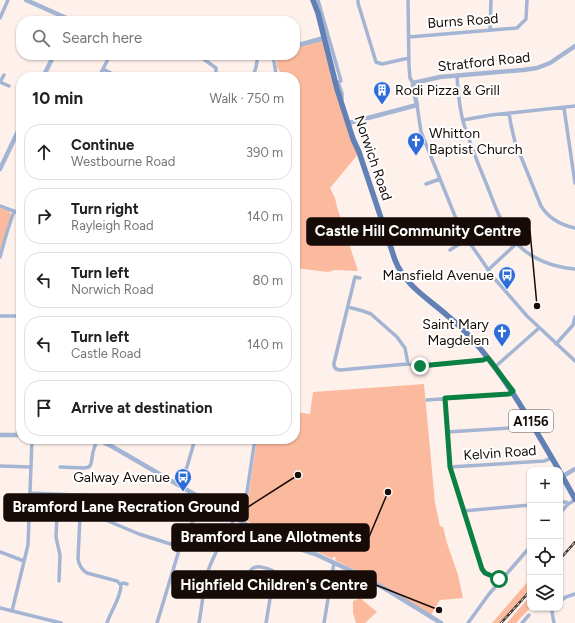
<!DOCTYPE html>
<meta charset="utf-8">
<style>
:root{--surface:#fff;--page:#f2f2f2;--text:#202124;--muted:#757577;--line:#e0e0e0}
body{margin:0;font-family:Figtree,sans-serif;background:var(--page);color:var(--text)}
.controls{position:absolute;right:12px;bottom:12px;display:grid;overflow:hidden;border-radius:8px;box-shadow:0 1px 3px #0004}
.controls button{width:36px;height:36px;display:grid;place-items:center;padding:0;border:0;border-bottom:1px solid var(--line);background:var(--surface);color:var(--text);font:20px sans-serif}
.stop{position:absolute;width:12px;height:12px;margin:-9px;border:3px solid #0b8043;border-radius:50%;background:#fff}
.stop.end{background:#0b8043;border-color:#fff;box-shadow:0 1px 4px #0008}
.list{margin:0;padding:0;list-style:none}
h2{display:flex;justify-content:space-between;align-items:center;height:52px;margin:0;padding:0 16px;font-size:17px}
h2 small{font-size:13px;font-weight:400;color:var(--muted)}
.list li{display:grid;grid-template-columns:26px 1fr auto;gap:12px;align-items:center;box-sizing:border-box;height:56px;margin:0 8px 8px;padding:0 8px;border:1px solid var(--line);border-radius:16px}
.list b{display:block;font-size:15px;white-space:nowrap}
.list p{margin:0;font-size:13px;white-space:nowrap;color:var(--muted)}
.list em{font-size:13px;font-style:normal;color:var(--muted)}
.icon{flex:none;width:22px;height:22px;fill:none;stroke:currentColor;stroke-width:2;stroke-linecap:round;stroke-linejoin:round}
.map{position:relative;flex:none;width:575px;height:623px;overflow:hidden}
.search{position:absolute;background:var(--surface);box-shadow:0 1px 3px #0004;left:16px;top:16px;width:284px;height:44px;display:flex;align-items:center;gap:10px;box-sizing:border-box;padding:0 14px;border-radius:16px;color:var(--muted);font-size:15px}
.panel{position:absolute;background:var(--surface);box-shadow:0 1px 3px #0004;left:16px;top:72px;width:284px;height:372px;border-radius:16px}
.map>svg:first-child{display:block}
.green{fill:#fbba9d}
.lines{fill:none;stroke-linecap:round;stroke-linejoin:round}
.minor{stroke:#a3b5d3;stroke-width:3.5}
.tertiary{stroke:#a3b5d3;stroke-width:4.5}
.primary{stroke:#6180b5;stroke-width:5.5}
.rail-casing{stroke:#423632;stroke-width:2.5}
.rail{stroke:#fff;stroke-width:1;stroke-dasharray:3;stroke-linecap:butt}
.route{stroke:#0b8043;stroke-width:5}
.labels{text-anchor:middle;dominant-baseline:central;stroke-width:4;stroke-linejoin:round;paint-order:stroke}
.shield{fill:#fff;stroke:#5c5451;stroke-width:1}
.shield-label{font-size:13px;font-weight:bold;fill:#160b07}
.street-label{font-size:14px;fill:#160b07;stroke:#fff}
.poi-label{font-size:14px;fill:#160b07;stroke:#fff;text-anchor:end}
.leader{fill:none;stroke:#160b07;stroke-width:1.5}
.callout-dot{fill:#160b07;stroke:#fff;stroke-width:1.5}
.callout{fill:#160b07;stroke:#160b07;stroke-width:1.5}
.callout-label{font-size:15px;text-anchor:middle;font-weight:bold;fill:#fff}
</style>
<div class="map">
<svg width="575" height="623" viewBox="0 0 575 623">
<rect width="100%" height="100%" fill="#fef0ea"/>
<path class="green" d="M 324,38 L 359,153 L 330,188 L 335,198 L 337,207 L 358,271 L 335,270 L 328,272 L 295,268 L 295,86 L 298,83 L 297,79 L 295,78 L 295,77 L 290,77 L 282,75 L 277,67 L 276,55 L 295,55 L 295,45 Z
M 0,208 L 9,211 L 11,215 L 0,252 Z
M 424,384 L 435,503 L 440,526 L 443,527 L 447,543 L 458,575 L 463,598 L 440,600 L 431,615 L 359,572 L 335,560 L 336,557 L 333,557 L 333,559 L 313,550 L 281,539 L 245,520 L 257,439 L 295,439 L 295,412 L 310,414 L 313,392 Z
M 530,579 L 530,589 L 502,623 L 492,623 Z
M 530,596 L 530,608 L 516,623 L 507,623 Z
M 360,598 L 377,612 L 365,623 L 356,623 L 353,613 L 353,601 Z"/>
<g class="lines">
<path class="minor" d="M 318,0 L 341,81 L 336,83
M 358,0 L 358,3 L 376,62 L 382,64 L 409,58
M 408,0 L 409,66 L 410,78 L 413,83
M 0,18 L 8,0
M 490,30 L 491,0
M 409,37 L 517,28 L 526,19 L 527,0
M 198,55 L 216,68 L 216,72 L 213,77
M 273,55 L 276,74 L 275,77
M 103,69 L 119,77
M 168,74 L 171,77
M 457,76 C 458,91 459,106 463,121 C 470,146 481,170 490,193 C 497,211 504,230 517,244 C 533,260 553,267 575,269
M 99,77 L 110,55
M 253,77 L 256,67 L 258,55
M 0,82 L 9,86
M 0,82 L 4,75
M 338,82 L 342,93 L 342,99
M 417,105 L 421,132 L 457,221 L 467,239 L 494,278 L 527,316 L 575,361
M 564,108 L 575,183
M 509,113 L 511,125 L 515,142 L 541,206 C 549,219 561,225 575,228
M 463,120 L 491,115 L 575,106
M 426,184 L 440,179
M 0,206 L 21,214
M 450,250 L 467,239
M 0,257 L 7,232 L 14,211
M 488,270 L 517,243
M 360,278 L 355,277 L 334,363 L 334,366 L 336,369 L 340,370 L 407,364 L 424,366 L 483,360 L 488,358
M 348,307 L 363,311 L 371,314 L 397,337 L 405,348 L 408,364
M 0,316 L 21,316
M 556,344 L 573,325 L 575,317
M 495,367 L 539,328
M 445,398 L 450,467 L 482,569 L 485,573 L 500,580
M 427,400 L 509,394 L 513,391
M 447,432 L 527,427 L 533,424
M 18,435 L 18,413
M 0,466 L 31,467
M 60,467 L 84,468 L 89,467 L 91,464 L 93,452 L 97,439
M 450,467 L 544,461 L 552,458
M 177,484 L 187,467 L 195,439
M 30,493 L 99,496
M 58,494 L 56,537 L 60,555 L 59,581
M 81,495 L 78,559 C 79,565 82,570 87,573 L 117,581 L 121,585 C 121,598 111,610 107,623
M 560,502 L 566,502 L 568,504
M 463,511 L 530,505
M 81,513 L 89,513 L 139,534 L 180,547
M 560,513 L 568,504 L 575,500
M 241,521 L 244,512 L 255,439
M 0,552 L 24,561
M 249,580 C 249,577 249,573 251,570 C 255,564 268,568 273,571 L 274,575 L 266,623
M 121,584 L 123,583 L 127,584
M 272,585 L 329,594
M 560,601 L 566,597 L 575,594
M 0,608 L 61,623
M 553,608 L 552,612 L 554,623
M 12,611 L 28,545 L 32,439
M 157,623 L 180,547 L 186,533 L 205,501
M 199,623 C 202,607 203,590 207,574 C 213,554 225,536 235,518
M 324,623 L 334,563
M 468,623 L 489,594 L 530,547
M 522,623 L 529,615"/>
<path class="tertiary" d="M 26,0 L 73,21
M 295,46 L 324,38
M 43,77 L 54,55
M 349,123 L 417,105 L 413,88 L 413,83 L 440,77 L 523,70 L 537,68 L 550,63 L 575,46
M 0,169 L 21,125
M 0,435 L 21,435
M 97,439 L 113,447 L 261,533 L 279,542 L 315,554 L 356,573 L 389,591 L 441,623
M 563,476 L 575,469"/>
<path class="primary" d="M 313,0 L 318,13 L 337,89 L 353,139 L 359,152 L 395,260 C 405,286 429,299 449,317 C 460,326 470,336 479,347 C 511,385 534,428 559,470
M 560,472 L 575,499"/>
<g class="rail-casing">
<path id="rail" d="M 560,559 L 575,542
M 501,623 L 530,591"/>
</g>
<use href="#rail" class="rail"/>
</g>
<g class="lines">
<path class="route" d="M 420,366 L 483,360 L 488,358 L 513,391 L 509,394 L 445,398 L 450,467 L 482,569 L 485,573 L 499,579"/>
</g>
<defs>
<g id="building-pin" transform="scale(0.9)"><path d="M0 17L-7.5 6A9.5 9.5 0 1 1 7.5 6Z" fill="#2d6cd9" stroke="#fff"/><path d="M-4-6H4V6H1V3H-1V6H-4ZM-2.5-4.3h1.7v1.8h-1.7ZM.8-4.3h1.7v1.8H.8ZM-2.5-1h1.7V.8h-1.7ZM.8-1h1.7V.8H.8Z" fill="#fff"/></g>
<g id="church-pin" transform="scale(0.9)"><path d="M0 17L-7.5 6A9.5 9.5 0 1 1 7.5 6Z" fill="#2d6cd9" stroke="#fff"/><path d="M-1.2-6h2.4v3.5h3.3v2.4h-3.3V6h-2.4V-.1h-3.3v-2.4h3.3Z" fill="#fff"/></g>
<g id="bus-pin" transform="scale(0.9)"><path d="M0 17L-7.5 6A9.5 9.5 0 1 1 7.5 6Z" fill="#2d6cd9" stroke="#fff"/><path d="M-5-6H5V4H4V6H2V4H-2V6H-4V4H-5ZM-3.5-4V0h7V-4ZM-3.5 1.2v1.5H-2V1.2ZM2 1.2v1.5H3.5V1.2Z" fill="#fff"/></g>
</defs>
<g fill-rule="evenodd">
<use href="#building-pin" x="382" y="90"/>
<use href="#church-pin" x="416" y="141"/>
<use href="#bus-pin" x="507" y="275"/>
<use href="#church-pin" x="502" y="332"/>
<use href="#bus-pin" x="183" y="477"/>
</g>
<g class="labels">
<rect class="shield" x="509" y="410" width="44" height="22" rx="3"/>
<g class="shield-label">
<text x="531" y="421">A1156</text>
</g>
<g class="street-label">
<text transform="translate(463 21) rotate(-4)">Burns Road</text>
<text transform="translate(484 62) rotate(-6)">Stratford Road</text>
<text transform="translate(373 158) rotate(71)">Norwich Road</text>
<text transform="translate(500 453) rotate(-4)">Kelvin Road</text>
</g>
<g class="poi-label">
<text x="395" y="90" text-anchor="start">Rodi Pizza &amp; Grill</text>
<text x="429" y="133" text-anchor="start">Whitton<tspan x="429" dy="16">Baptist Church</tspan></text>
<text x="494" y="275">Mansfield Avenue</text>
<text x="489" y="324">Saint Mary<tspan x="489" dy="16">Magdelen</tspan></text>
<text x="170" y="477">Galway Avenue</text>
</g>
</g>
<path class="leader" d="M537 306L530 231M298 475L248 507M388 492L369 537M439 610L376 585"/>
<g class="callout-dot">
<circle cx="537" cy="306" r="4"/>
<circle cx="298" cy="475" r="4"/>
<circle cx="388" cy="492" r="4"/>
<circle cx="439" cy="610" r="4"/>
</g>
<g class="callout">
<rect x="307" y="218" width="223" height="27" rx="4"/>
<rect x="4" y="494" width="244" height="27" rx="4"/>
<rect x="172" y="524" width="197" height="27" rx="4"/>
<rect x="172" y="571" width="204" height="27" rx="4"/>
</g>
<g class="callout-label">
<text x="418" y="236">Castle Hill Community Centre</text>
<text x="126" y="512">Bramford Lane Recration Ground</text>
<text x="271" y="542">Bramford Lane Allotments</text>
<text x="274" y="590">Highfield Children's Centre</text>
</g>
</svg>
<div class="controls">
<button>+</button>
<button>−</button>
<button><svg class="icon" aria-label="locate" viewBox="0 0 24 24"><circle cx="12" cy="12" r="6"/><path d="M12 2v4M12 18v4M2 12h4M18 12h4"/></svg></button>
<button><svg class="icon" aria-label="layers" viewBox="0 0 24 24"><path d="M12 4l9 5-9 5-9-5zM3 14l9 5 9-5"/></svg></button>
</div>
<div class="stop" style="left:499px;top:579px"></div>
<div class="stop end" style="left:420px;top:366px"></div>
<div class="search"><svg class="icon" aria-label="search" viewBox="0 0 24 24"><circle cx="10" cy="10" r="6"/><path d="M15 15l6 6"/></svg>Search here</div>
<section class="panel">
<h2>10 min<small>Walk · 750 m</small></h2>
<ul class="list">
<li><svg class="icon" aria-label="ahead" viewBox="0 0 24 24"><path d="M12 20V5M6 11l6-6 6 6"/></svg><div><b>Continue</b><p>Westbourne Road</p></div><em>390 m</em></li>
<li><svg class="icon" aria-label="right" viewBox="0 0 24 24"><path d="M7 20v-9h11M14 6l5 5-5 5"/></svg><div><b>Turn right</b><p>Rayleigh Road</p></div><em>140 m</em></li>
<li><svg class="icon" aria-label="left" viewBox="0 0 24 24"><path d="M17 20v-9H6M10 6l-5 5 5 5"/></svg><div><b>Turn left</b><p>Norwich Road</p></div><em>80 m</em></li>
<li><svg class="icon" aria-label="left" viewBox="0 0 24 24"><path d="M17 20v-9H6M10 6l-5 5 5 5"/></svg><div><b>Turn left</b><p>Castle Road</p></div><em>140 m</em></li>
<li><svg class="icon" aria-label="arrive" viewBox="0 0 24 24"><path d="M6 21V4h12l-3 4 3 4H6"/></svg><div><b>Arrive at destination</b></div></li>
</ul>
</section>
</div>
